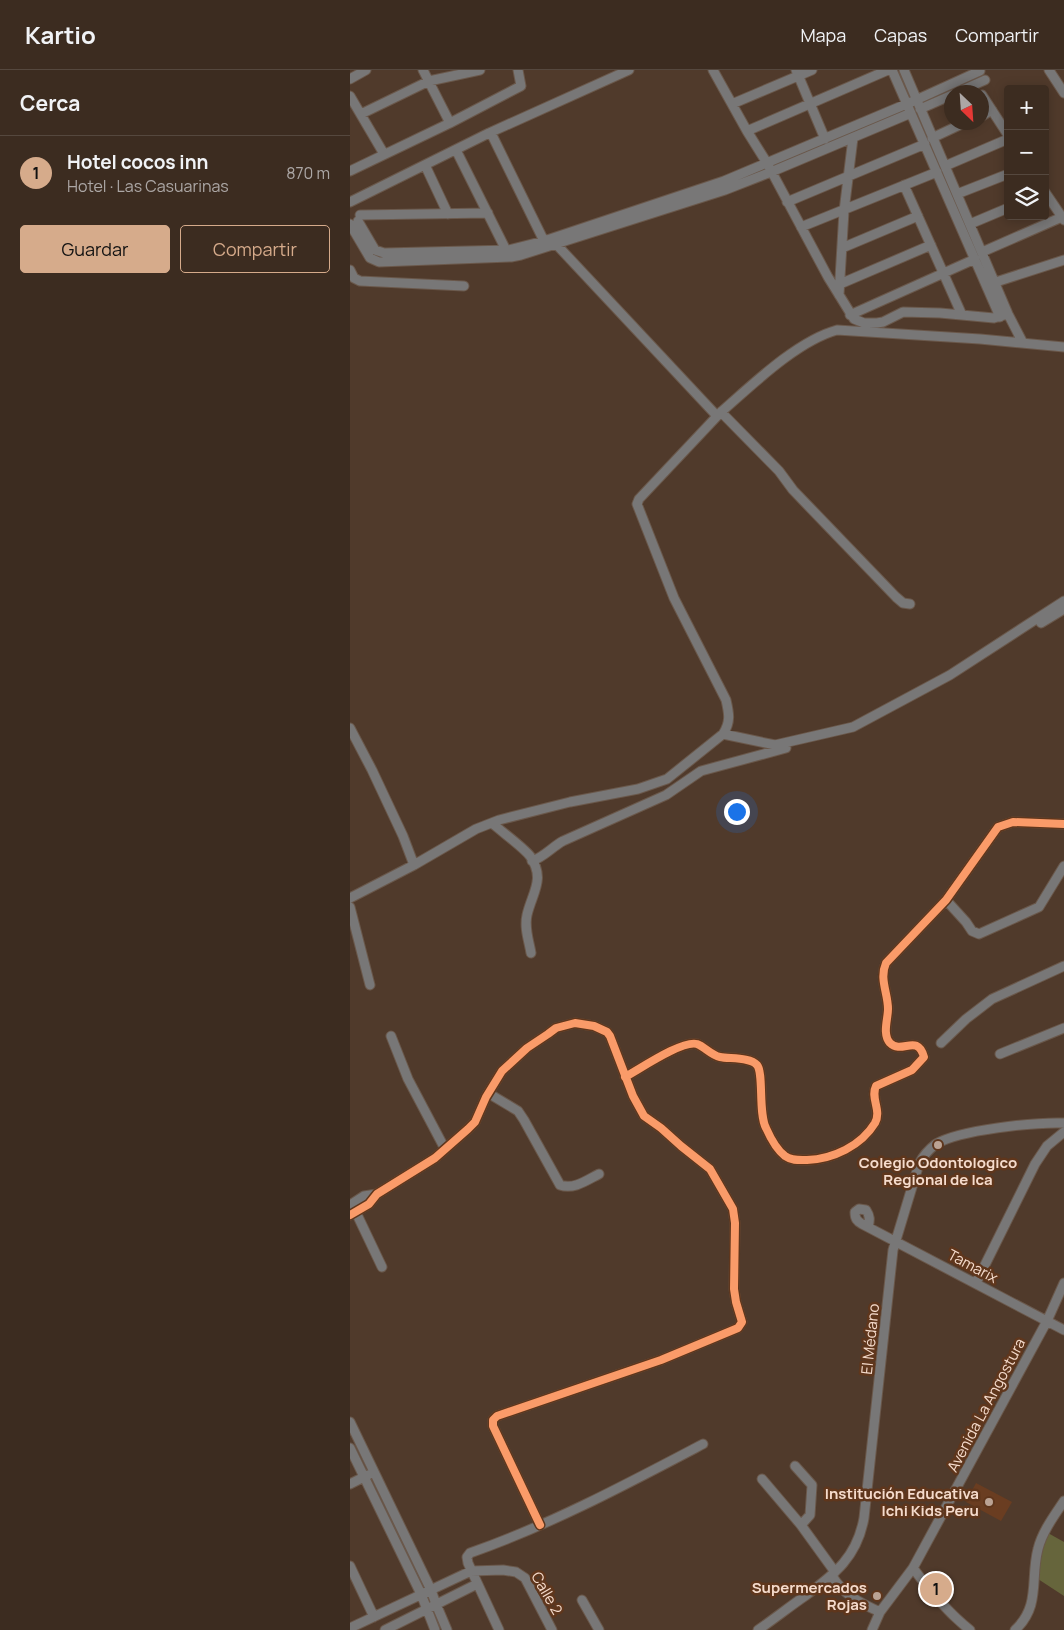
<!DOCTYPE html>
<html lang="es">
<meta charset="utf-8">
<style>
:root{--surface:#3c2c20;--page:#433429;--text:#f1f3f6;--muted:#aca7a5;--line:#55483e;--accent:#d6ab8b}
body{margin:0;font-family:Manrope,sans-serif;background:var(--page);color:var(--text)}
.controls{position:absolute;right:15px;top:15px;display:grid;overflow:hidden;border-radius:5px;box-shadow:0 2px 12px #0003}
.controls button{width:45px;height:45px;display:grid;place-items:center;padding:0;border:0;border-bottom:1px solid var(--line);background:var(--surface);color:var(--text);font:25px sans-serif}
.compass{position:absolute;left:594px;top:15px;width:45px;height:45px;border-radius:50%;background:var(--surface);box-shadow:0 2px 12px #0003;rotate:155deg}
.you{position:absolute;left:386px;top:741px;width:18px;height:18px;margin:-12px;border:4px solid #fff;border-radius:50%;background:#1a73e8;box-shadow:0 0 0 8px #1a73e833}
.badge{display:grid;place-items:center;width:32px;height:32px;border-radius:50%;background:var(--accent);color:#111;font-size:16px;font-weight:700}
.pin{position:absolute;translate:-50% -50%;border:2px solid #fff;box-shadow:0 1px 5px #0006}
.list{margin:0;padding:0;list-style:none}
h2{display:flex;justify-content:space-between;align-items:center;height:65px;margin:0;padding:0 20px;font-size:21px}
h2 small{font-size:16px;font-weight:400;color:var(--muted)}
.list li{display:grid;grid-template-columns:32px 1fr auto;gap:15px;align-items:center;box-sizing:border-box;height:75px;padding:0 20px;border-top:1px solid var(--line)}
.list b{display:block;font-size:19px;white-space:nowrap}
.list p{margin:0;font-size:16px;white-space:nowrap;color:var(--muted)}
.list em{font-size:16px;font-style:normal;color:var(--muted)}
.actions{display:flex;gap:10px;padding:15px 20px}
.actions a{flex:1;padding:11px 0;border:1px solid var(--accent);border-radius:5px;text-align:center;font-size:18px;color:var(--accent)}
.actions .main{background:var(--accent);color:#111}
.icon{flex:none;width:28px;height:28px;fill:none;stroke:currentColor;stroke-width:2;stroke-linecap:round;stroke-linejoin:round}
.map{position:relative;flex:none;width:714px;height:1560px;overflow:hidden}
header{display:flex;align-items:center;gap:30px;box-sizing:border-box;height:70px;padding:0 25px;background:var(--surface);border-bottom:1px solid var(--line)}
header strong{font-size:24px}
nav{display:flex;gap:28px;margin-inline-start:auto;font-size:18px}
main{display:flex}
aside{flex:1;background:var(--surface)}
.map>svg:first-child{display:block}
.built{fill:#6a3d21}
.green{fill:#66653c}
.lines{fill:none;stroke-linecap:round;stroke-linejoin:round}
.minor-casing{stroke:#6a584b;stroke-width:11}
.minor{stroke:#787777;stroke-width:9}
.cycleway-casing{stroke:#5f361c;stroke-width:11}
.cycleway{stroke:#fa9b69;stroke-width:8}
.poi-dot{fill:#bba394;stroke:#5f361c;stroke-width:2}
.labels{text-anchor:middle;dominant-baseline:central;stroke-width:5;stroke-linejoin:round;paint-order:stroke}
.poi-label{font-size:15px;font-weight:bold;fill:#f5dbcc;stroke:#5f361c;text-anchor:end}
.street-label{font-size:15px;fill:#f5dbcc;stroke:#5f361c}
</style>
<header>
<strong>Kartio</strong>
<nav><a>Mapa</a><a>Capas</a><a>Compartir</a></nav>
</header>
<main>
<aside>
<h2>Cerca<small></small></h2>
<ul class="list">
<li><span class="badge">1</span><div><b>Hotel cocos inn</b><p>Hotel · Las Casuarinas</p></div><em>870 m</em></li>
</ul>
<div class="actions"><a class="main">Guardar</a><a>Compartir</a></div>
</aside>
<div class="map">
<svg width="714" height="1560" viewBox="0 0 714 1560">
<rect width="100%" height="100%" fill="#503a2b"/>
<path class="built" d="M 626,1413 L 662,1432 L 651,1451 L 616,1432 Z"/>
<path class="green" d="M 698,1463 L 714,1472 L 714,1526 L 688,1509 L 691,1484 Z"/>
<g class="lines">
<g class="minor-casing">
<path id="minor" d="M 73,0 L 100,53
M 363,0 L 397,61 L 417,93 L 478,207 L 504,249 L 514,253 L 527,253 L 533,252 L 553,242 L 590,243 L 644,248 L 658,244
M 446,0 L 475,69
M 542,0 L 650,247
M 554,0 L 658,244 L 673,273
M 699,0 L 714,23
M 0,9 L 16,0
M 608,22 L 635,10
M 632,25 L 658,65
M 0,26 L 34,84
M 382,34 L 462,0
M 570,39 L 602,25
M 11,44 L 79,11 L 130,0
M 632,46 L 642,40
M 397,61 L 538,0
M 141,63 L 194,171
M 582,68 L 616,52
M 106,80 L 156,180
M 75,95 L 98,144
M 595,96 L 658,69
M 0,101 L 100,53 L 171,16 L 168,0
M 554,115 L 612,245
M 695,122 L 714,150
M 607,124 L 658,104
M 0,132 L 139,63 L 279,0
M 437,132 L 575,74
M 10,145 L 138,143
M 8,151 L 25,180 L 34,183 L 159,180 L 194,171 L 374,111 L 566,30 L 630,1
M 0,154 L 20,188 L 29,192 L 161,187 L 171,185 L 375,120 L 421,102 L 561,43
M 620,154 L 658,138
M 451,157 L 587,102
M 206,174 L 367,346
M 492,178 L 568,146
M 632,182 L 712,147
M 0,200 L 4,208 L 10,211 L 114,216
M 646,212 L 714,190
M 490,214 L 581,175
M 489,225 L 494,141 L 503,68
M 500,245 L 625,189
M 371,342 L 289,429 L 287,434 L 324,528 L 376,630 C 379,643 381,652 373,664
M 560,534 L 553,533 L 546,527 L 443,420 L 429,401 L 371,342 C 402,315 447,271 487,260 L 630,269 L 714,277
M 691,553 L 714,539
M 0,658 L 22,700 L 53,766 L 64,795
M 142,753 C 152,762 173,777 180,786 C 196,809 182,823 177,845 C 174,858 179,871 181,883
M 182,791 C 194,787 202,777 213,771 L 316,725 L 351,701 L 436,678
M 0,828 L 64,795 L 126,759 L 149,750 L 220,732 L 288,719 L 317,709 L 373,664 L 425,675 L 503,657 L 600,605 L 714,531
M 596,830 L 616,852 L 622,861 L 629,864 L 689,837 L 714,796
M 0,837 L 20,915
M 41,966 L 58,1009 L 95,1079
M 591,973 L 616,949 L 642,929 L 714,896
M 650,984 L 714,958
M 275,1007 C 290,999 332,970 347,974 C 355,977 361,985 370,987 C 379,989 400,987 407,995 C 414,1003 408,1043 416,1058 C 420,1067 427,1080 435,1086 C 442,1091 450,1090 457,1090 C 483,1089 511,1076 525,1053 C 532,1040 520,1028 526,1016 L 562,1000 L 574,987 C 567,963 552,985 540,973 C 532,964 538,949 538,939 C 538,923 529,909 536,893 L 596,830 L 648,757 L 663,752 L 714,754
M 138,1023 L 168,1041 L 174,1050 L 210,1115 C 224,1120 237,1110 249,1104
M 2,1134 L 32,1197
M 0,1135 L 14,1126 L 27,1124
M 0,1145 L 19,1134 L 27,1124 L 85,1088 L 118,1059 L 125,1052 L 136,1027 L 152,1001 L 177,978 L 198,964 L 206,958 L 225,953 L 244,956 L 257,962 L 260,966 L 283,1026 L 294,1046 L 311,1058 L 331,1076 L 360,1099 L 383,1139 L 385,1153 L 384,1219 L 386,1232 L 392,1252 L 388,1258 L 311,1290 L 147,1346 L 143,1350 L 143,1356 L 190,1455
M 518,1157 C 520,1150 520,1146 516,1140 L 509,1139 L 505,1142 C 505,1149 507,1151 512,1154 L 714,1260
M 626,1213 L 685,1094 L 697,1076 L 714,1062
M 0,1352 L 81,1520 L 86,1534 L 97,1560
M 0,1378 L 71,1524 L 85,1560
M 445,1396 L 462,1415 L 460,1445 L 451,1455
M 412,1409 L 451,1455 L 485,1502
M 0,1414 L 18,1405
M 0,1496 L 24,1547
M 563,1498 C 580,1521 597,1542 620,1560
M 482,1506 C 494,1525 510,1533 530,1542
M 232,1530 L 249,1560
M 0,1558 L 121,1501 L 153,1500 L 166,1502 L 175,1508 L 202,1560
M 35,1560 L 127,1514
M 149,1560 L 118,1493 L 117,1487 L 120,1483 C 200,1455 277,1414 353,1374
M 408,1560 C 424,1549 439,1537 455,1526 C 485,1504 507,1487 514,1448 L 543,1180 L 569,1094 C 573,1086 578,1080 586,1074 C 609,1060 685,1052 714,1053
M 522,1560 L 530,1542 L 563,1498 L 697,1251 L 714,1213
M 665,1560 C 691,1536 680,1509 688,1479 C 692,1462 704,1446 714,1431"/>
</g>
<use href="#minor" class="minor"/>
<g class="cycleway-casing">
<path id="cycleway" d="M 275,1007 C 290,999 332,970 347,974 C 355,977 361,985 370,987 C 379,989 400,987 407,995 C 414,1003 408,1043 416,1058 C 420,1067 427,1080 435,1086 C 442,1091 450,1090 457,1090 C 483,1089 511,1076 525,1053 C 532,1040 520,1028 526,1016 L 562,1000 L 574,987 C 567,963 552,985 540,973 C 532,964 538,949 538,939 C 538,923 529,909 536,893 L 596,830 L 648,757 L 663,752 L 714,754
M 0,1145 L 19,1134 L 27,1124 L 85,1088 L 118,1059 L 125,1052 L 136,1027 L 152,1001 L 177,978 L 198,964 L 206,958 L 225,953 L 244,956 L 257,962 L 260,966 L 283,1026 L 294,1046 L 311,1058 L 331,1076 L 360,1099 L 383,1139 L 385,1153 L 384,1219 L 386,1232 L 392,1252 L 388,1258 L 311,1290 L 147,1346 L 143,1350 L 143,1356 L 190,1455"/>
</g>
<use href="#cycleway" class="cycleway"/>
</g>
<g class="poi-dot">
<circle cx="588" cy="1075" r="5"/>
<circle cx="639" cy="1432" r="5"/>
<circle cx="527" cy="1526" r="5"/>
</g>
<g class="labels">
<g class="poi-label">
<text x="588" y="1092" text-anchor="middle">Colegio Odontologico<tspan x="588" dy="17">Regional de Ica</tspan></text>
<text x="629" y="1423">Institución Educativa<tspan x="629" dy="17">Ichi Kids Peru</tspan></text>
<text x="517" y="1517">Supermercados<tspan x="517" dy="17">Rojas</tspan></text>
</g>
<g class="street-label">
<text transform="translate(623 1196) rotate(28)">Tamarix</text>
<text transform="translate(520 1269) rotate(-84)">El Médano</text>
<text transform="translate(636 1335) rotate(-62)">Avenida La Angostura</text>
<text transform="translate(197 1523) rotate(60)">Calle 2</text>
</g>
</g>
</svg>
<div class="controls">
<button>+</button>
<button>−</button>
<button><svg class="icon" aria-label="layers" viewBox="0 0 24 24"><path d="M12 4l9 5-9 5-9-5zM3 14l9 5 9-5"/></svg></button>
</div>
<svg class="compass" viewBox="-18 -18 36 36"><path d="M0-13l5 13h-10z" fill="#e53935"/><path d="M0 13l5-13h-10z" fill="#aca7a5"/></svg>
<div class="you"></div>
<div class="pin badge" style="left:586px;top:1519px">1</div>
</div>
</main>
